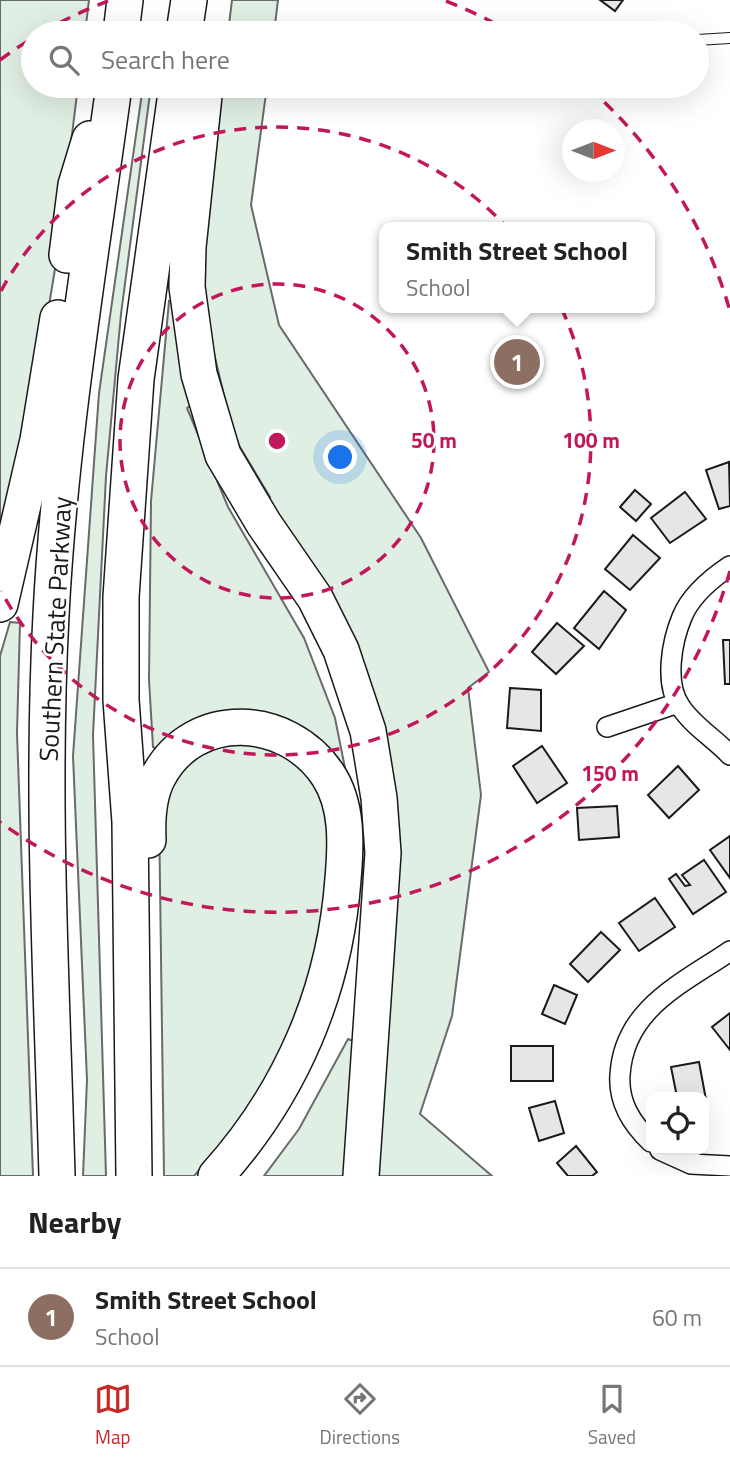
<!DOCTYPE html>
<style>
:root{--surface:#fff;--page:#f6f6f6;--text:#222;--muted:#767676;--line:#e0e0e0;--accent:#c62828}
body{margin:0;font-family:"Titillium Web",sans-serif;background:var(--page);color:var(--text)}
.controls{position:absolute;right:21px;bottom:21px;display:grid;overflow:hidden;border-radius:14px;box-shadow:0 7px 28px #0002}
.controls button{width:63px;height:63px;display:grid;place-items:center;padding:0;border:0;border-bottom:2px solid var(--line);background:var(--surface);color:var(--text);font:35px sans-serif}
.compass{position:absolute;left:562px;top:119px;width:63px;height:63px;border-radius:50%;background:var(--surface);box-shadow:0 7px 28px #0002;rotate:90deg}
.you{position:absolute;left:341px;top:458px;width:24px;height:24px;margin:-18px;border:5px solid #fff;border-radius:50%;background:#1a73e8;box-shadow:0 0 0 10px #1a73e833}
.badge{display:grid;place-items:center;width:46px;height:46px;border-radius:50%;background:var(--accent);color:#fff;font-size:23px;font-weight:700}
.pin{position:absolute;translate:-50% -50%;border:4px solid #fff;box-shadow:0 2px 7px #0006}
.popup{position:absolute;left:379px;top:222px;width:276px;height:91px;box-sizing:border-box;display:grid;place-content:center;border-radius:14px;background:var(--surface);filter:drop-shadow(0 2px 5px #0005);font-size:23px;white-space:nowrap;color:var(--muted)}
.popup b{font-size:26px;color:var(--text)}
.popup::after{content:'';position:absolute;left:50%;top:100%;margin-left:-14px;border:14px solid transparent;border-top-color:var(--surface)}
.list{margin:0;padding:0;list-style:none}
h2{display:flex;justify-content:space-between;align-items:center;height:91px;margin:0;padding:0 28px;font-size:30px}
h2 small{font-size:23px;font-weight:400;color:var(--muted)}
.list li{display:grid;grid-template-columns:46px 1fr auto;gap:21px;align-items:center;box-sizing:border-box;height:98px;padding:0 28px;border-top:2px solid var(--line)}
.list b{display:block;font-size:26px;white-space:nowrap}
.list p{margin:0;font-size:23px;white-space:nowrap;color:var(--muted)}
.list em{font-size:23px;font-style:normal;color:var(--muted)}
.icon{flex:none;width:38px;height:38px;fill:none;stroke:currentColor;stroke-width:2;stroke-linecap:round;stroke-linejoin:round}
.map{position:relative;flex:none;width:730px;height:1176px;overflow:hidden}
.search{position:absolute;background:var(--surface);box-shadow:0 7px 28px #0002;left:21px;right:21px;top:21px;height:77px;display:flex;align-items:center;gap:18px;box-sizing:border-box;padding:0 24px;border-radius:38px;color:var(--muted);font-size:26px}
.sheet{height:189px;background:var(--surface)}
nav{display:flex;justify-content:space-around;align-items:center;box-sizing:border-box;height:98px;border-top:2px solid var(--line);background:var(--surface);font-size:19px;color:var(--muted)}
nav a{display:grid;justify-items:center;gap:4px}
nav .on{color:var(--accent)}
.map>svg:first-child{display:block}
.green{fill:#e0efe3;stroke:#6a6a6a;stroke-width:2}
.building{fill:#e6e6e6;stroke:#1a1a1a;stroke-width:2}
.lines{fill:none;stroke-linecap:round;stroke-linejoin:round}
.lane-casing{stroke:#1a1a1a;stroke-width:12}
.street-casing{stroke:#1a1a1a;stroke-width:22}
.highway-casing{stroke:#1a1a1a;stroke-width:38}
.lane{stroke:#fff;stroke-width:10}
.street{stroke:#fff;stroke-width:19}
.highway{stroke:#fff;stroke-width:35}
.ring{fill:none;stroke:#c2185b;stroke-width:3.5;stroke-dasharray:12 9}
.labels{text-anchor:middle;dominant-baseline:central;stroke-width:5;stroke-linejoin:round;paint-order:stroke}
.street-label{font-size:26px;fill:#1a1a1a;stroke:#fff}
.centre{fill:#c2185b;stroke:#fff;stroke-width:3.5}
.ring-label{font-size:21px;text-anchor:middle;font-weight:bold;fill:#c2185b;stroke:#fff;stroke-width:5;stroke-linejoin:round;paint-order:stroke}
</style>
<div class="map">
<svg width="730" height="1176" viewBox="0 0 730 1176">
<rect width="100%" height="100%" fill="#fff"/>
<path class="green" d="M 0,0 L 89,0 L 85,33 L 33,33 L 33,86 L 78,86 L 56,263 L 14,516 L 0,570 Z
M 232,0 L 278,0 L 274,33 L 228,33 Z
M 143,86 L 151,86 L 121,314 L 106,476 L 93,735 L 106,1176 L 83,1176 L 87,1080 L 73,756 L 99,393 Z
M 220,86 L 267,86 L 251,205 L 279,325 L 421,538 L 489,672 L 468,688 L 481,795 L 452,1016 L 420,1114 L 492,1176 L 372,1176 L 386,798 L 258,502 L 270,497 L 234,437 L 202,303 L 201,234 Z
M 169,301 L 176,304 L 194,403 L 187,408 L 228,507 L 304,638 L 335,718 L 348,783 L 294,728 L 161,751 L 153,747 L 149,680 L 151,501 Z
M 10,622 L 20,623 L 17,733 L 33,1176 L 0,1176 L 0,656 Z
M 219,742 C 233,742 254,739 267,743 C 273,745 280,751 285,754 C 367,805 320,976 287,1047 C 264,1097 230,1135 194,1176 L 164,1176 L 159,811 L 180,765 Z
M 348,1039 L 358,1043 L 350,1176 L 264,1176 L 299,1129 Z"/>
<path class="building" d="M 600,0 L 623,0 L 615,11 Z
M 729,462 L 730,506 L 719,509 L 706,470 Z
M 635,490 L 651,504 L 636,521 L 620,507 Z
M 685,492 L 706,519 L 670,543 L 651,518 Z
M 633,535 L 660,558 L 630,590 L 605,569 Z
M 604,591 L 626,610 L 599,649 L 574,628 Z
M 557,623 L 584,646 L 556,674 L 532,652 Z
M 723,640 L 730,640 L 730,684 L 725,684 Z
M 510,688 L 541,690 L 541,731 L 507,728 Z
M 542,746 L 567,783 L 537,803 L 513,766 Z
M 678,766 L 699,790 L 669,818 L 648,795 Z
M 617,806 L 619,837 L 579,840 L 577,808 Z
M 730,836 L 730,878 L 710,850 Z
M 704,860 L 726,892 L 693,914 L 669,879 L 676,874 L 685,886 L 690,885 L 682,875 Z
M 655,898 L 675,927 L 639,951 L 619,923 Z
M 601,932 L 620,950 L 588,982 L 570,964 Z
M 554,985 L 577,995 L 565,1024 L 542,1014 Z
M 730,1013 L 730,1050 L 712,1027 Z
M 511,1046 L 553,1046 L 553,1081 L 511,1081 Z
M 699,1062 L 707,1105 L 704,1106 L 704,1097 L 677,1097 L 671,1067 Z
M 555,1101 L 564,1133 L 539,1141 L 529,1108 Z
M 576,1146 L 597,1172 L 592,1176 L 568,1176 L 557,1163 Z"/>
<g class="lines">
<g class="lane-casing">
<path id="lane" d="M 697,40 L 730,38"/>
</g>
<g class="street-casing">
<path id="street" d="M 730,566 C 712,578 691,595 682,617 C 672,641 664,683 680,706 C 692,725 714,738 730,755
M 607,727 L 678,703
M 651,1142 C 632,1124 618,1103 620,1075 C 624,1009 680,985 730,951
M 660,1150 L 691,1164 L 730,1166"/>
</g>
<g class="highway-casing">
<path id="highway" d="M 121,33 L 125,0
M 184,33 L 189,0
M 205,86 L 188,247 L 187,287 L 199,374 L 223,455 L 264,524 L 315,598 L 341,650 L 368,731 L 379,798 L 383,853 L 361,1176
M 67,255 L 76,185 L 90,139
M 0,604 L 38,440 L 58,318
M 148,840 C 147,819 148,796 158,777 C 194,708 288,714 328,775 C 348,805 346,845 343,879 C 335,990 291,1093 216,1176
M 57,1176 C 52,989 41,802 51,615 C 60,438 90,262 114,86
M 134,1176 L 130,822 L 121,700 L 121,597 L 136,379 L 177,86"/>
</g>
<use href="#lane" class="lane"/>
<use href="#street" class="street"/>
<use href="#highway" class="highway"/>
</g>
<g class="ring">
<circle cx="277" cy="441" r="157"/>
<path d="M1 291A314 314 0 1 1 1 591"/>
<path d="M730 571A471 471 0 0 1 0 822M0 60A471 471 0 0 1 31 39M41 33A471 471 0 0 1 108 1M446 1A471 471 0 0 1 512 33M589 88A471 471 0 0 1 730 311"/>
</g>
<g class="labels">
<g class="street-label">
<text transform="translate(55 629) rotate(-87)">Southern State Parkway</text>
</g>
</g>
<circle cx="277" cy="441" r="10" class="centre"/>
<g class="ring-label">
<text x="434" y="448">50 m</text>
<text x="591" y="448">100 m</text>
<text x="610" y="781">150 m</text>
</g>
</svg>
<div class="controls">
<button><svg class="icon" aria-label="locate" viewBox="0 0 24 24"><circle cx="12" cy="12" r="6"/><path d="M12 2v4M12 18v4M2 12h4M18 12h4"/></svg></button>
</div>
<svg class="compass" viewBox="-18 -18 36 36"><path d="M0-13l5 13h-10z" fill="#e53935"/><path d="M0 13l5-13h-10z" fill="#767676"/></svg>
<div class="you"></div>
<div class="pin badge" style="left:517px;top:362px;background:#8d6e63">1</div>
<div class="popup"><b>Smith Street School</b>School</div>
<div class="search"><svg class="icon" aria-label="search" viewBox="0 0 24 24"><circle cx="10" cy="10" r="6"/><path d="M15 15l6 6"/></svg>Search here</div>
</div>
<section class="sheet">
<h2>Nearby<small></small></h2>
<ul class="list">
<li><span class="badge" style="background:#8d6e63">1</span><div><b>Smith Street School</b><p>School</p></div><em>60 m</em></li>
</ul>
</section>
<nav>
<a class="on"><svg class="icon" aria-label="map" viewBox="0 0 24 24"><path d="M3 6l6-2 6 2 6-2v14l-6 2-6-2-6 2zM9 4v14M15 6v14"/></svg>Map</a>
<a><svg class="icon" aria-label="directions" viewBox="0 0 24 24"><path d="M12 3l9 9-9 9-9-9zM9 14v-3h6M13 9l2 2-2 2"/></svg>Directions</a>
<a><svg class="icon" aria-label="saved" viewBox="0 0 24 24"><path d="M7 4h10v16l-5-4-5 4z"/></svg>Saved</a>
</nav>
